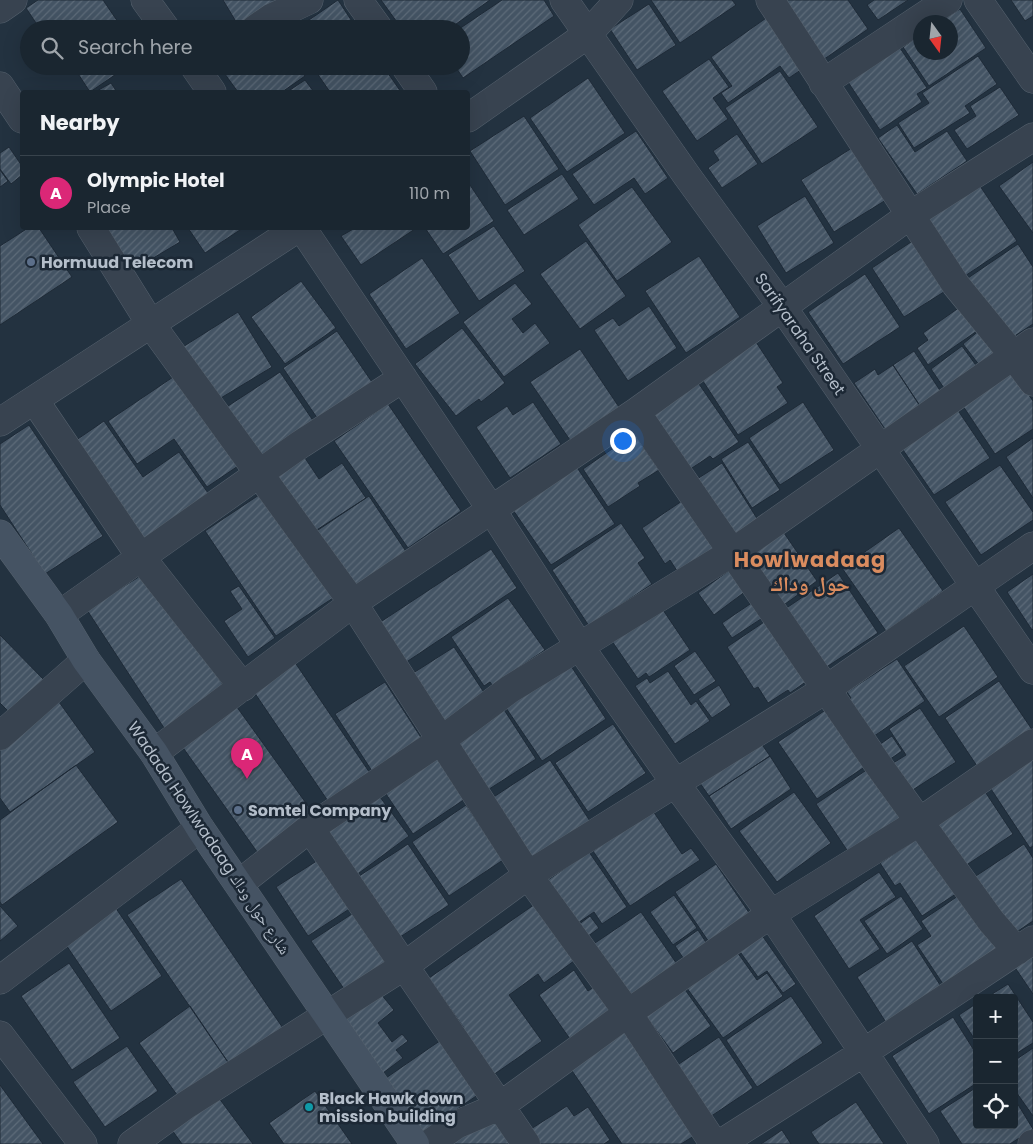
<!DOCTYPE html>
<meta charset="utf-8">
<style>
:root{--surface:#1a2630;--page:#232e38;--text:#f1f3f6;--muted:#9fa5ab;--line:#38434c;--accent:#db2777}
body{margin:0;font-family:Poppins,"Noto Naskh Arabic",sans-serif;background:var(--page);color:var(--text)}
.controls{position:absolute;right:15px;bottom:15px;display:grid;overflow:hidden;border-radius:5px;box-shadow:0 5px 20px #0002}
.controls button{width:45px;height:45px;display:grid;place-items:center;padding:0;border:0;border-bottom:1px solid var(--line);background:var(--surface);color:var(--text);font:25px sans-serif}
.compass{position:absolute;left:913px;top:15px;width:45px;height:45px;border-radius:50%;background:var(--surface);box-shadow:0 5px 20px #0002;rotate:165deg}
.you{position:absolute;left:622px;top:440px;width:18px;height:18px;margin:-12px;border:4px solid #fff;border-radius:50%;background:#1a73e8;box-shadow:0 0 0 8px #1a73e833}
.badge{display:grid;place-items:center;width:32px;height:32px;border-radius:50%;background:var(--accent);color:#fff;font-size:16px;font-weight:700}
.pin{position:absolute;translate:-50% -41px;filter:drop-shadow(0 1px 2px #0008)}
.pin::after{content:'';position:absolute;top:26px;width:18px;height:15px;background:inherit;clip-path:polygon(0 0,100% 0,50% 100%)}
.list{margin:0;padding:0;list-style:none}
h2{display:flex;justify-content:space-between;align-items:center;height:65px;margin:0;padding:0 20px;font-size:21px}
h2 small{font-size:16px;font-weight:400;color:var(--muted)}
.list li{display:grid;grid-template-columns:32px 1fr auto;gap:15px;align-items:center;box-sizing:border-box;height:75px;padding:0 20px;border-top:1px solid var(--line)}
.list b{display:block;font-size:19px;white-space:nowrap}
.list p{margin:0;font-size:16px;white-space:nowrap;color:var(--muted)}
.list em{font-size:16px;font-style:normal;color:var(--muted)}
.icon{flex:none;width:28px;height:28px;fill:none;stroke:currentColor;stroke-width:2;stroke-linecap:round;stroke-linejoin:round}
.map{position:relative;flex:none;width:1033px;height:1144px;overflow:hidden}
.search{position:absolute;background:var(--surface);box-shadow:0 5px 20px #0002;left:20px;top:20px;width:450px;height:55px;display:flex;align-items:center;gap:12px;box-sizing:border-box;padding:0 18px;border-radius:28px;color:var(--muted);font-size:19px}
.panel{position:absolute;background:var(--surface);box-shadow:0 5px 20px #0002;left:20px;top:90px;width:450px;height:140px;border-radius:5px}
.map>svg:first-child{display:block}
.building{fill:url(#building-hatch);stroke:#1e2a37}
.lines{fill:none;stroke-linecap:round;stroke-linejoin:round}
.street-casing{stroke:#55616d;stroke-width:29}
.secondary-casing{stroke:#55616d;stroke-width:29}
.street{stroke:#384350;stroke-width:28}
.secondary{stroke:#455363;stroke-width:28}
.service-dot{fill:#5c6f8a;stroke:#1c2835;stroke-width:2}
.culture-dot{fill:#0f9aa8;stroke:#1c2835;stroke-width:2}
.labels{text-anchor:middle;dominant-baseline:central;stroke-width:5;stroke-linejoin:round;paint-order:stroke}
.poi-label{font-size:16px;font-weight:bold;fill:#b4beca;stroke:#1c2835;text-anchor:start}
.street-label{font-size:16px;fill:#b4beca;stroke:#1c2835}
.district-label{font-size:21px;font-weight:bold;letter-spacing:1px;fill:#da8c5f;stroke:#1c2835}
</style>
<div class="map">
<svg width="1033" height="1144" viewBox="0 0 1033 1144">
<defs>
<pattern id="building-hatch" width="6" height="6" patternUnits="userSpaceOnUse" patternTransform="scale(1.25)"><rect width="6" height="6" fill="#445464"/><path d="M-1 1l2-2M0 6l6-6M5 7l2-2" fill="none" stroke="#5d6b79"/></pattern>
</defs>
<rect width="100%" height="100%" fill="#233240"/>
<path class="building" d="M 38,0 L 103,0 L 118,22 L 108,29 L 40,29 L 26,8 Z
M 223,0 L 301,0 L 252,29 L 219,29 L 235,20 Z
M 338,0 L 357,29 L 296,29 Z
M 381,0 L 490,0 L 449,29 L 402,29 Z
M 502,0 L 544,0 L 554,16 L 463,78 L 455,66 L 461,66 L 461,29 L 459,29 Z
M 651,0 L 732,0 L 736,5 L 680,43 Z
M 786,0 L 848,0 L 868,29 L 817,64 Z
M 874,0 L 908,0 L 878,20 L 867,5 Z
M 1011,0 L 1033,0 L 1033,16 L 1025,21 Z
M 649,4 L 676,45 L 637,70 L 610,29 Z
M 960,9 L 986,48 L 929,86 L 903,47 L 920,35 L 920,52 L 950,52 L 950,22 L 939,22 Z
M 769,16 L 805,67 L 789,78 L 780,66 L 728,103 L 721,93 L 732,86 L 711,57 Z
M 900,48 L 927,88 L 917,94 L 922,102 L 880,130 L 848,82 Z
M 978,56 L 997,84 L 965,106 L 970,113 L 914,148 L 898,123 L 929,103 L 922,93 Z
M 709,59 L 729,87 L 713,98 L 728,119 L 697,141 L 662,91 Z
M 73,66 L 128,66 L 90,92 Z
M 219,66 L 298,66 L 305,76 L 282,92 L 238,92 Z
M 312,66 L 383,66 L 401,92 L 330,92 Z
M 780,71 L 818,127 L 762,164 L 725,108 Z
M 588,78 L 625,133 L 567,172 L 530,118 Z
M 305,80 L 314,92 L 287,92 Z
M 111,83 L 117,92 L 95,92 Z
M 1000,87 L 1019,115 L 967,149 L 954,130 L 976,116 L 970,106 Z
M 524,116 L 559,169 L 505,205 L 470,151 Z
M 897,125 L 915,152 L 947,131 L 967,161 L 917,194 L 878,138 Z
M 636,131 L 668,178 L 645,194 L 634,178 L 594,205 L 572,174 Z
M 737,134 L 758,164 L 722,188 L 708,168 L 719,160 L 713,151 Z
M 9,147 L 22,166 L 22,175 L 11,184 L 0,169 L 0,153 Z
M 852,148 L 886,200 L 834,232 L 801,180 Z
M 1033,162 L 1033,233 L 999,186 Z
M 0,170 L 8,181 L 0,187 Z
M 562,174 L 579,199 L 524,235 L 507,210 Z
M 468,182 L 494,221 L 443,254 L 425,228 L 468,228 Z
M 978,183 L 1017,241 L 959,280 L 920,223 Z
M 632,187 L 672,242 L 617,281 L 578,225 Z
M 805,196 L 834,243 L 786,273 L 757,226 Z
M 494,226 L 525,271 L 479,301 L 448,255 Z
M 28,228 L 39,228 L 72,277 L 0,325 L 0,246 Z
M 96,228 L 172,228 L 180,242 L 125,275 Z
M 188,228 L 243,228 L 205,253 Z
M 355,228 L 414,228 L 415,229 L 361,265 L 341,236 Z
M 914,240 L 947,290 L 904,317 L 872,268 Z
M 586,241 L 626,296 L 580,329 L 540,274 Z
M 1018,244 L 1033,267 L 1033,324 L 1007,341 L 965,280 Z
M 699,256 L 740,317 L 686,353 L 645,291 Z
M 422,258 L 460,313 L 406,349 L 369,294 Z
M 865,274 L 900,327 L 843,364 L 808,312 Z
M 301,281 L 336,328 L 285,364 L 251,317 Z
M 515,283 L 532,304 L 512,319 L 523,333 L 535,323 L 550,343 L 504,377 L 463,322 Z
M 649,306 L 677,348 L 628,381 L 594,330 L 613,318 L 619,326 Z
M 960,307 L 977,331 L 928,365 L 917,348 L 928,340 L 923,333 Z
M 238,312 L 272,367 L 211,404 L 178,350 Z
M 462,328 L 505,383 L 481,402 L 479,399 L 456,416 L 415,364 Z
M 981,329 L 998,352 L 980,366 L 963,344 Z
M 337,331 L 376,388 L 322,425 L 283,368 Z
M 756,342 L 783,383 L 777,387 L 788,403 L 738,435 L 701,378 Z
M 962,346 L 978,368 L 946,391 L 931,369 Z
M 580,349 L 619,407 L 570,440 L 530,382 Z
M 914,351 L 943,395 L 922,409 L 893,365 Z
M 893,365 L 922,409 L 887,432 L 854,383 L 875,369 L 878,375 Z
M 1012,370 L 1033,401 L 1033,429 L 995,454 L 957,397 Z
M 182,371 L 244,462 L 207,487 L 174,439 L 137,464 L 108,421 Z
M 280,372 L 314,422 L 260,459 L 225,408 Z
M 699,384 L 739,442 L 713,459 L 710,456 L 686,472 L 649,417 Z
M 533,402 L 561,444 L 510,478 L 476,427 L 507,406 L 513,415 Z
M 803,402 L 834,450 L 780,485 L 749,438 Z
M 388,404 L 461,511 L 408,548 L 334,441 Z
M 955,406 L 990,458 L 934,495 L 899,444 Z
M 104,421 L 143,477 L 179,452 L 213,500 L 144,547 L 72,443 Z
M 29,425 L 103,536 L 45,574 L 0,505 L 0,444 Z
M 634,434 L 659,470 L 638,483 L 640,486 L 608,507 L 583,469 Z
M 1033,438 L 1033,498 L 1006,457 Z
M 748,442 L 780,490 L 752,508 L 721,459 Z
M 303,455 L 319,479 L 342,463 L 366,498 L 312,533 L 273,476 Z
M 722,463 L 758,520 L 730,537 L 694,481 Z
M 1000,465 L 1033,512 L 1033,520 L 981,555 L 945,502 Z
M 576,466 L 615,524 L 551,565 L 511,507 Z
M 262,493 L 333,598 L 276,636 L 205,531 Z
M 369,496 L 407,553 L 353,589 L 315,532 Z
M 682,501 L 717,553 L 681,577 L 670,560 L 665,564 L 642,528 Z
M 621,523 L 645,558 L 638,563 L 652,584 L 589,626 L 552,570 Z
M 899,528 L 943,591 L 886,631 L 842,568 Z
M 782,530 L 817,581 L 781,607 L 745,554 Z
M 491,549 L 517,588 L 405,663 L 379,623 Z
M 734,567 L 750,588 L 714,615 L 698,593 Z
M 148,571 L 229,694 L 168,734 L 87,610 Z
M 838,573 L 878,633 L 825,668 L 785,609 Z
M 1033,574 L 1033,629 L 1032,630 L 1007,592 Z
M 239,586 L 275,638 L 248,657 L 224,621 L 242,609 L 230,591 Z
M 508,598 L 545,650 L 515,670 L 497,692 L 490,682 L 484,686 L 451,637 Z
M 759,598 L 770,613 L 732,638 L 722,623 Z
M 657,601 L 690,650 L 649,677 L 646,673 L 638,679 L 607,634 Z
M 773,616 L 807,681 L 790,693 L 788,690 L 768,703 L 758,687 L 754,689 L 727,647 Z
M 964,626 L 998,677 L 939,717 L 904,666 Z
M 0,635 L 46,682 L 12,715 L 0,703 Z
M 454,647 L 489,700 L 443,731 L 407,677 Z
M 695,651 L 716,681 L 694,695 L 674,666 Z
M 897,659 L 925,701 L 867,741 L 841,704 L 851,698 L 847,692 Z
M 294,661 L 374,779 L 332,807 L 252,689 Z
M 569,663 L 606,719 L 542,761 L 504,705 Z
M 668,671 L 691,705 L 696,701 L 710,721 L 675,744 L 635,686 L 647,678 L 650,683 Z
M 999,681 L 1033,731 L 979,769 L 945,718 Z
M 385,682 L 422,739 L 372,771 L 335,714 Z
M 719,685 L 731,705 L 712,718 L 698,699 Z
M 59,702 L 95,752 L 10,812 L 0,798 L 0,744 Z
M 234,703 L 316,817 L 260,856 L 179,742 Z
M 501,705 L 536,759 L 483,793 L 448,739 Z
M 920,708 L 956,762 L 905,795 L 887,767 L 906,755 L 889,729 Z
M 827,709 L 866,766 L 817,799 L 778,742 Z
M 613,724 L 646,773 L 588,812 L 555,763 Z
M 756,736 L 770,756 L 709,796 L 695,776 Z
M 892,736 L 902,751 L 883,764 L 873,749 Z
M 436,756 L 465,799 L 413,834 L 384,791 Z
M 770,756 L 791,789 L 731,829 L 709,796 Z
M 1033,756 L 1033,846 L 1030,848 L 989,786 Z
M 550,760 L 590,821 L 529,861 L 489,800 Z
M 76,765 L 118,822 L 2,905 L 0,902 L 0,820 Z
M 871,767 L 907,819 L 851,856 L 816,804 Z
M 980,784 L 1013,834 L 962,868 L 928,818 Z
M 374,789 L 409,836 L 355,876 L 320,828 Z
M 794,792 L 831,843 L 777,882 L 739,831 Z
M 466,805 L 503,860 L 449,896 L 412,842 Z
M 653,811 L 682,854 L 691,848 L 700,860 L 630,906 L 593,851 Z
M 925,834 L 962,890 L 922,916 L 900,883 L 895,886 L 880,863 Z
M 408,844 L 449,905 L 391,943 L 350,882 Z
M 1024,844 L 1033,858 L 1033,921 L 1009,937 L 970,880 Z
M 589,852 L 627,907 L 602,924 L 594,912 L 572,927 L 542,884 Z
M 326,855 L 357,904 L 308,936 L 276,887 Z
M 716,864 L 754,920 L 713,948 L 675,892 Z
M 879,872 L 896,897 L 860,920 L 880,949 L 849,969 L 814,916 Z
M 181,879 L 287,1034 L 234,1071 L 127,915 Z
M 961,894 L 999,951 L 945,987 L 917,945 L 931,936 L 921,921 Z
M 674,895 L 697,928 L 673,945 L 650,912 Z
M 901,896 L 923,929 L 887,954 L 864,921 Z
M 538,902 L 578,958 L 544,983 L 538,974 L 509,995 L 542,1041 L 486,1080 L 454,1034 L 464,1028 L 429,978 Z
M 113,904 L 162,976 L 111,1011 L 62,939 Z
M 0,906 L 18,926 L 0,941 Z
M 361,908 L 400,966 L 351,999 L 311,941 Z
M 641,912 L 679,967 L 630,1000 L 592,945 Z
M 590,916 L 599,928 L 583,940 L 574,928 Z
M 698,930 L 711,950 L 688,965 L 675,946 Z
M 759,931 L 796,984 L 783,993 L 767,971 L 758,977 L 736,946 Z
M 912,941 L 942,988 L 887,1024 L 857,977 Z
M 735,949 L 757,980 L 767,973 L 783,996 L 723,1038 L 684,984 Z
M 1033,953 L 1033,994 L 1014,966 Z
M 69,963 L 120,1038 L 72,1070 L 21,996 Z
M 574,970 L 588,991 L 600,983 L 622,1013 L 575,1046 L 539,995 Z
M 681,984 L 711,1026 L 673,1053 L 643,1012 Z
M 1008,984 L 1033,1022 L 1033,1043 L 1014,1055 L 1014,998 L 986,998 Z
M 376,988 L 394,1010 L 378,1023 L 392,1042 L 402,1034 L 408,1041 L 396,1050 L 403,1058 L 383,1073 L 339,1017 Z
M 791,996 L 823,1043 L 757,1087 L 726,1040 Z
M 977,1003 L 977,1043 L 959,1015 Z
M 190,1006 L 234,1071 L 183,1103 L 139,1043 Z
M 953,1017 L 977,1055 L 977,1083 L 929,1114 L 892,1056 Z
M 625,1027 L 697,1134 L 681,1144 L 622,1144 L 568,1065 Z
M 719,1037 L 753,1088 L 704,1121 L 670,1070 Z
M 444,1038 L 482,1092 L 421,1134 L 383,1080 Z
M 127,1046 L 158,1091 L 105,1127 L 73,1082 Z
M 1033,1048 L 1033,1116 L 1014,1089 L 1014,1061 Z
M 0,1085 L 43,1144 L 0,1144 Z
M 977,1087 L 977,1125 L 1014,1125 L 1014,1098 L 1033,1129 L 1010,1144 L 962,1144 L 940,1111 Z
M 213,1090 L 253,1144 L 182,1144 L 167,1123 Z
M 315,1091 L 352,1144 L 284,1144 L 269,1123 Z
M 856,1102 L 884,1144 L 819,1144 L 811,1132 Z
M 567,1106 L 574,1116 L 588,1107 L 610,1140 L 604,1144 L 530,1144 L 523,1134 Z
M 496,1112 L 518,1144 L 448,1144 Z
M 782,1130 L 791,1144 L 761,1144 Z"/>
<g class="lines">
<g class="street-casing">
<path id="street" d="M 145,0 L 166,29
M 358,0 L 379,29
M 564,0 L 687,176 L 783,308 L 1033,670
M 770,0 L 956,285 L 1013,355 L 1033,382
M 978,0 L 1033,79
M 0,9 L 13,0
M 255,29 L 271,18 L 309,0
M 194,66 L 212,92
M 405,66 L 423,92
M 823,83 L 948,0
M 0,86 L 22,119
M 468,118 L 588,34 L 619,0
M 91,228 L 150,323 L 353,603 L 528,875 L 628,1013 L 714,1144
M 302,228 L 491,509 L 580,647 L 676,784 L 771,914 L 925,1144
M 35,401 L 140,556 L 243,687
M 636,412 L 877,763 L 991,921 L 1017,951
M 0,422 L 298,228
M 59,615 L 301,444 L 403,378
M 0,736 L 86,660
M 154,753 L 353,603 L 636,412 L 909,216 L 1033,137
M 310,828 L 526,1144
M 240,883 L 310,828 L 443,739 L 510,689 L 733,552 L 1033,342
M 0,980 L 200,828
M 0,1035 L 83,1144
M 132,1144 L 186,1105 L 404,966 L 528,875 L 828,688 L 1033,546
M 429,1144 L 456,1125 L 500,1106 L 628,1013 L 771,914 L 919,822 L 1033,743
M 720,1144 L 863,1053 L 1033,940
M 1032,1144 L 1033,1144"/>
</g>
<g class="secondary-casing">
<path id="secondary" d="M 0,534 L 59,615 L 86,660 L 154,753 L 200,828 L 415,1144"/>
</g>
<use href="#street" class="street"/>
<use href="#secondary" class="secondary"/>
</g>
<g class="service-dot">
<circle cx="31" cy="262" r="5"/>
<circle cx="238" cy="810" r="5"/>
</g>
<circle class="culture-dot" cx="309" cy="1107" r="5"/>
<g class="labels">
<g class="poi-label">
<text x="41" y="262">Hormuud Telecom</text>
<text x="248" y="810">Somtel Company</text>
<text x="319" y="1098">Black Hawk down<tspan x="319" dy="18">mission building</tspan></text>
</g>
<g class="street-label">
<text transform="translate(800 334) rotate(55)">Sarifyaraha Street</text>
<text transform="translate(209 838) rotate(56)">Wadada Howlwadaag شارع حول وداك</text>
</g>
<g class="district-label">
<text x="810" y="559">Howlwadaag<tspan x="810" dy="24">حول وداك</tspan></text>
</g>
</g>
</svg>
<div class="controls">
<button>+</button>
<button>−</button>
<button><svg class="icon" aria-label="locate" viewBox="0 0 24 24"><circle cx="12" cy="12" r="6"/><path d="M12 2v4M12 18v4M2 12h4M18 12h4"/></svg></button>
</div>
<svg class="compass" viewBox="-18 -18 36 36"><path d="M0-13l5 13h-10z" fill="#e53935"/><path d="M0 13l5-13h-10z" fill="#9fa5ab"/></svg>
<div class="you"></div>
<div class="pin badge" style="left:247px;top:779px">A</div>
<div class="search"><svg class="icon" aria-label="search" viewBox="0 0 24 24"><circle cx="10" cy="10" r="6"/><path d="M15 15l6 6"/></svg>Search here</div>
<section class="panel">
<h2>Nearby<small></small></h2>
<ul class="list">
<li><span class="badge">A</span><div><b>Olympic Hotel</b><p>Place</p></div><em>110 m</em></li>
</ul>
</section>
</div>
